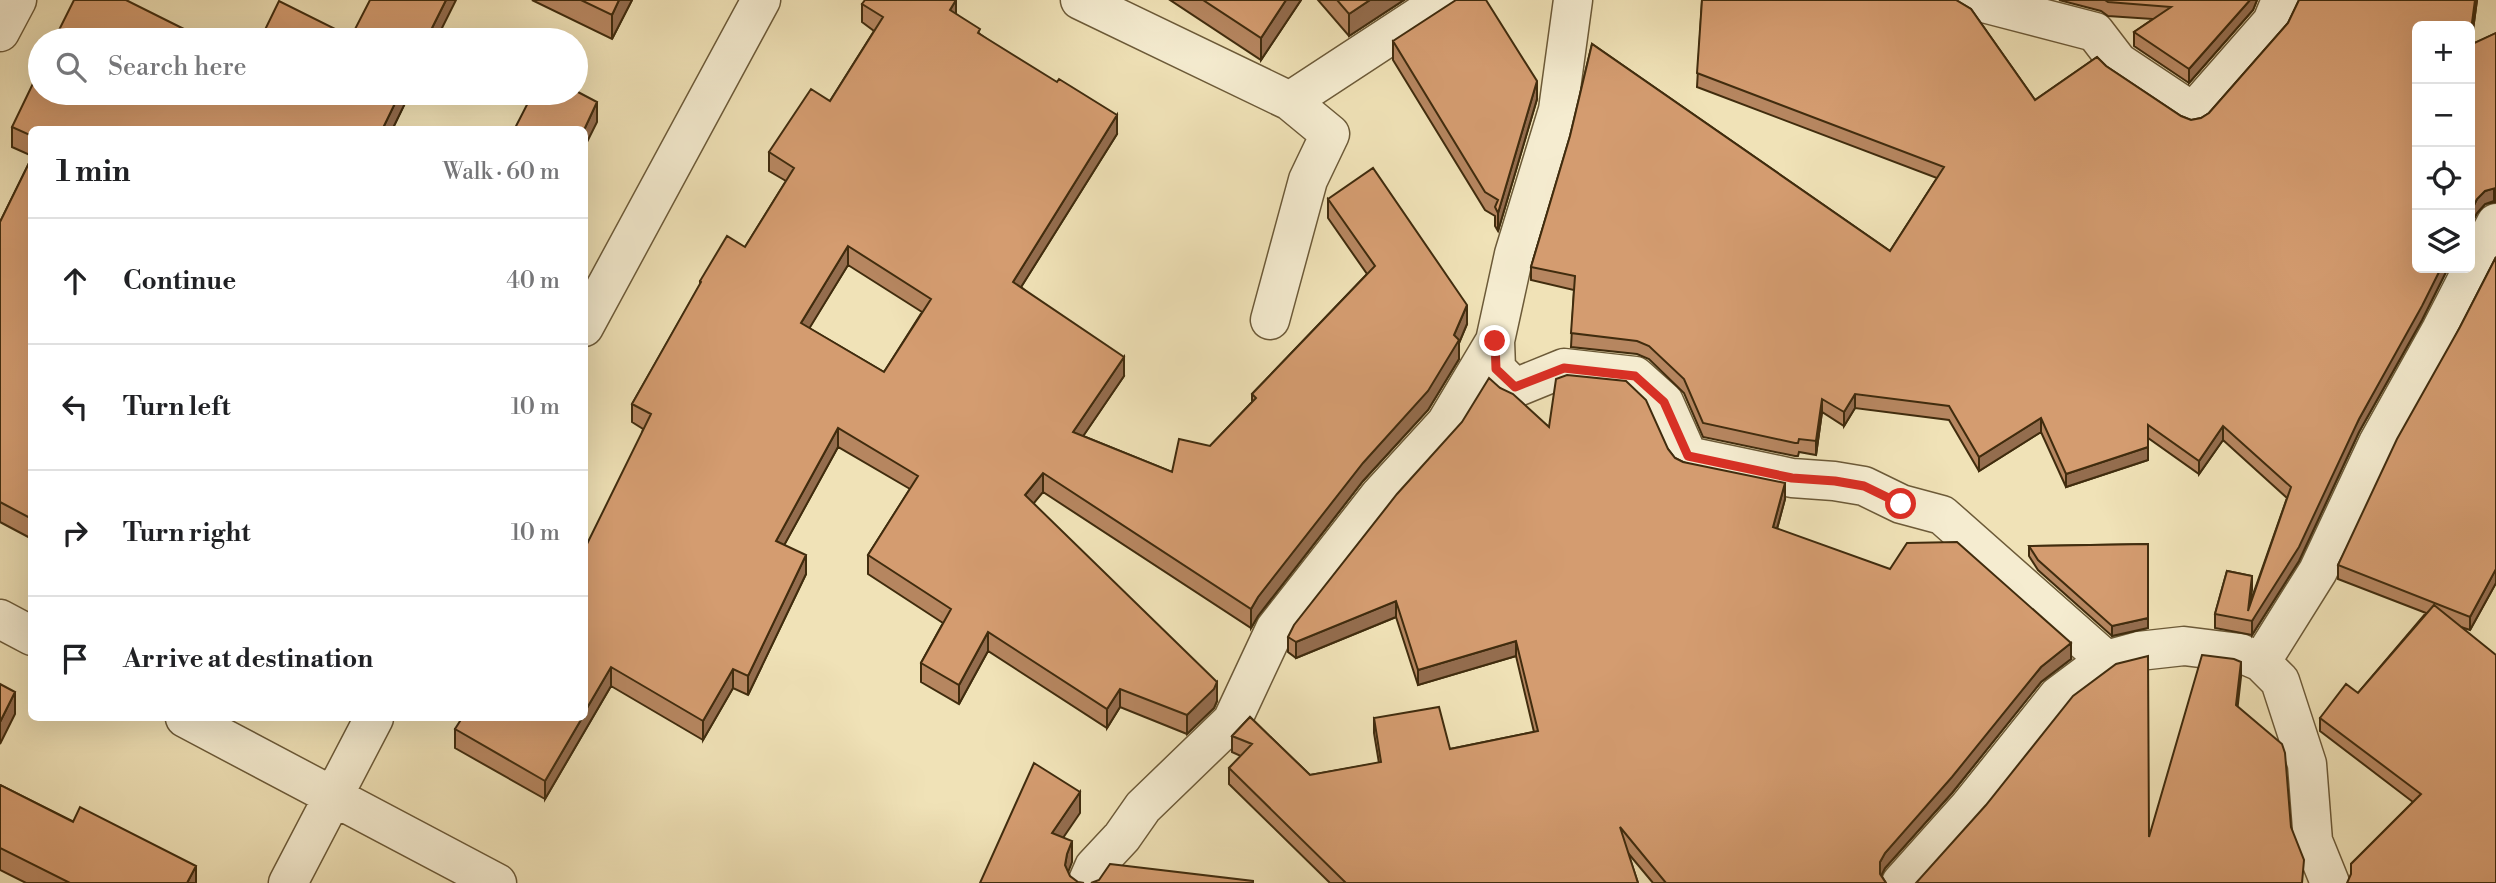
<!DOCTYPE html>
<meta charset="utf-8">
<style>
:root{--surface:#fff;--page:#f2f2f2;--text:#202124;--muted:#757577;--line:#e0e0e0}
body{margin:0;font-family:"Libre Bodoni",serif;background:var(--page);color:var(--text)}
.controls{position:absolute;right:21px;top:21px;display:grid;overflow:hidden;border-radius:10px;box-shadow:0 7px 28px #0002}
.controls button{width:63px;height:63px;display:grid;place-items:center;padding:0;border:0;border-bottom:2px solid var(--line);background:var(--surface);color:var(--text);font:35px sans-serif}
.stop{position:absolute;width:21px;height:21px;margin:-16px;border:5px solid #d93025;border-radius:50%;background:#fff}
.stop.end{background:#d93025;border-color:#fff;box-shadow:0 2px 7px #0008}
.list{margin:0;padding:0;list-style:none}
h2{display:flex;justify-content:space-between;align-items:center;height:91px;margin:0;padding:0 28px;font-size:30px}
h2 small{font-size:23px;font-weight:400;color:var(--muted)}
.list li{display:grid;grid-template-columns:46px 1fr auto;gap:21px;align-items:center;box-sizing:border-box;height:126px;padding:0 28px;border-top:2px solid var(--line)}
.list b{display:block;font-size:26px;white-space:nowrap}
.list em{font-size:23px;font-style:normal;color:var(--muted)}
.icon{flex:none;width:38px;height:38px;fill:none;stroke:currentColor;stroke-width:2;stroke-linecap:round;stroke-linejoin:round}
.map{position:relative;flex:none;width:2496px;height:883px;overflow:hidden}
.search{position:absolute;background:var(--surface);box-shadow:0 7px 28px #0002;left:28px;top:28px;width:560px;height:77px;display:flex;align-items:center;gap:18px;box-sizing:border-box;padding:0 24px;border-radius:38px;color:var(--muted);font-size:26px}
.panel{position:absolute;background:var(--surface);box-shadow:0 7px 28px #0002;left:28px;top:126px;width:560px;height:595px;border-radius:10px}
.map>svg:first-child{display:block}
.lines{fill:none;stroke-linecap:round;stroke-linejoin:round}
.street-casing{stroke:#6c5a38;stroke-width:41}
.street{stroke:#f5ecd0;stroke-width:38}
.wall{fill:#b68660;stroke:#402c0e;stroke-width:2;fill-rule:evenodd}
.shaded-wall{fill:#946d4e;stroke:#402c0e;stroke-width:2}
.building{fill:#d49c70;stroke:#402c0e;stroke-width:2;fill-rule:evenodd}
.route{stroke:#d93025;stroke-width:9}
</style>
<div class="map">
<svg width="2496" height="883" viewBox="0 0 2496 883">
<rect width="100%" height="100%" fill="#f0e2b7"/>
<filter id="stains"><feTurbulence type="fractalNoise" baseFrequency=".00286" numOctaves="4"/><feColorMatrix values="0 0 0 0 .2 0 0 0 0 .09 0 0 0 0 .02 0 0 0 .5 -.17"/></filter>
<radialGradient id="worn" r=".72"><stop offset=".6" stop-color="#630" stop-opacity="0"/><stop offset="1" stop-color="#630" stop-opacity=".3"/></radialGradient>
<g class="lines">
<g class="street-casing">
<path id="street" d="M 1080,0 L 1290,101 L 1330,134 L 1308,180 L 1270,320
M 1972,0 L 2095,32 L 2118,62 L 2193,112 L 2272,22 L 2281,0
M 0,32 L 17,0
M 1290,101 L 1444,0
M 584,327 L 761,0
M 1495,341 L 1496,369 L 1515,388 L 1564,368 L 1635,376 L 1664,402 L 1688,456 L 1792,478 L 1834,481 L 1864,486 L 1901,504 L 1942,515 L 2106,660
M 0,619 L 32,636
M 2261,662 L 2318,571 L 2378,443 L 2441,330 L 2496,223
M 185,718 L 497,883
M 288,883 L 374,718
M 1087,883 L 1094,867 L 1122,837 L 1143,807 L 1232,721 L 1275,629 L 1380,495 L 1446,423 L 1495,341 L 1514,254 L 1558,110 L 1573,0
M 1901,883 L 1969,807 L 2058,696 L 2106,660 L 2139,651 L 2184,646 L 2240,653 L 2261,662 L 2280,681 L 2307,764 L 2313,841 L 2330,883"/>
</g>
<use href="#street" class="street"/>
</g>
<path class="wall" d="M 532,0 L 632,0 L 612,39 Z
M 1170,0 L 1301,0 L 1261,60 Z
M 1318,0 L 1404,0 L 1349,36 Z
M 1702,0 L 1956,0 L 1971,9 L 2035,100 L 2097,57 L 2106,66 L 2181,116 L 2191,120 L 2201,118 L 2209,113 L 2288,23 L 2299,0 L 2477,0 L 2471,45 L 2496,33 L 2496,202 L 2485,204 L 2477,213 L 2470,226 L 2470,26 L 2417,26 L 2417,268 L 2448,268 L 2422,320 L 2359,432 L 2299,561 L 2252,635 L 2215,628 L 2215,614 L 2227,571 L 2252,576 L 2250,603 L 2287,498 L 2223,440 L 2199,474 L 2148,438 L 2148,460 L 2066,487 L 2041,432 L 1979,471 L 1949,420 L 1855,408 L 1844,426 L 1822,412 L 1816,455 L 1799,452 L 1798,456 L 1795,456 L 1703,437 L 1684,393 L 1649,359 L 1637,354 L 1571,347 L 1574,290 L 1531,280 L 1531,267 L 1570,136 L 1592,44 L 1890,251 L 1937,178 L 1697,87 Z
M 2059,0 L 2257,0 L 2253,10 L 2189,83 L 2134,46 L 2134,32 L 2153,19 L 2108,16 L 2101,11 Z
M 862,4 L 956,14 L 980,34 L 1117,134 L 1021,287 L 1124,376 L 1083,436 L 1172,472 L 1210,446 L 1252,402 L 1252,394 L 1367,274 L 1328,218 L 1328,199 L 1467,324 L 1459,343 L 1459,359 L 1428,410 L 1363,481 L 1258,616 L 1251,628 L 1043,492 L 1033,503 L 1217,701 L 1214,708 L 1187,734 L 1120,707 L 1107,728 L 988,651 L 959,704 L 921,682 L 921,663 L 943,623 L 868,574 L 868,555 L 910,489 L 838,447 L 784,545 L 806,574 L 748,695 L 733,688 L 703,740 L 611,686 L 545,799 L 455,748 L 455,729 L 584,718 L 643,429 L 632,422 L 632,404 L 700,285 L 700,281 L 745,247 L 786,181 L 769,171 L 769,152 L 830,101 L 874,31 L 862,22 ZM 848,265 L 922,312 L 884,372 L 809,328 Z
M 1393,41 L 1537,99 L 1498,231 L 1495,226 L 1495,216 L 1485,210 L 1393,60 Z
M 40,93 L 410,93 L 392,130 L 32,130 L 32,156 L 12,147 L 12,127 Z
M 32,157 L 32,539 L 0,522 L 0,222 Z
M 2496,257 L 2496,583 L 2470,630 L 2461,627 L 2496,883 L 2351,875 L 2351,864 L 2413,802 L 2320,731 L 2320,718 L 2358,693 L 2426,613 L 2338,579 L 2338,565 Z
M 1500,388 L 1549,427 L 1668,449 L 1675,458 L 1683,462 L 1785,499 L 1777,529 L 2071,659 L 2041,682 L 1952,793 L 1885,868 L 1881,875 L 1886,883 L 1653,883 L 1628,853 L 1638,883 L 1330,883 L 1229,784 L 1229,768 L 1241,756 L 1232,752 L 1232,736 L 1250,717 L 1310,775 L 1379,763 L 1374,733 L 1374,718 L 1450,749 L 1534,732 L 1516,656 L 1418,685 L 1396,617 L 1296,658 L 1288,652 L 1288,637 Z
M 2148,544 L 2148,628 L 2112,636 L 2038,570 L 2029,556 L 2029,546 Z
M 0,785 L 196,883 L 26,883 L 0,870 Z"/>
<path class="shaded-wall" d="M 446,0 L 456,0 L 436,40 L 426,40 Z
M 619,0 L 632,0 L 612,39 L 612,15 Z
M 956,0 L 956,19 L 950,10 Z
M 1286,0 L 1301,0 L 1261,60 L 1261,38 Z
M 1370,0 L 1404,0 L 1349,36 L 1349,14 Z
M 2250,0 L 2257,0 L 2253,10 L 2189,83 L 2189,69 Z
M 2475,0 L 2477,0 L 2470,52 L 2470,38 Z
M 1537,81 L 1537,99 L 1498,231 L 1498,213 Z
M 400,93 L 410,93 L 392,130 L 382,130 Z
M 597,102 L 597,122 L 584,148 L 584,130 Z
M 1117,115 L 1117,134 L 1013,300 L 1013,282 Z
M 2494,188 L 2494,201 L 2485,204 L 2477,213 L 2470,226 L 2470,213 L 2477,199 L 2485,191 Z
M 848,246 L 848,265 L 801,342 L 801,323 Z
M 2441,268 L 2448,268 L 2422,320 L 2359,432 L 2299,561 L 2252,635 L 2252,621 L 2359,419 Z
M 1467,305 L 1467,324 L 1459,343 L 1459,359 L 1428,410 L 1363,481 L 1258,616 L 1251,628 L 1251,609 L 1258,597 L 1454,335 Z
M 1124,357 L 1124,376 L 1073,451 L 1073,432 Z
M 1855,394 L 1855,408 L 1844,426 L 1844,412 Z
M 1822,399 L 1822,412 L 1816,455 L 1816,441 Z
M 2041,418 L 2041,432 L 1979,471 L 1979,457 Z
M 2223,426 L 2223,440 L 2199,474 L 2199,461 Z
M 838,428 L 838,447 L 776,560 L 776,541 Z
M 2148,447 L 2148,460 L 2066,487 L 2066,474 Z
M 1043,473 L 1043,492 L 1025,514 L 1025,495 Z
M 1785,483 L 1785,499 L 1773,543 L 1773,527 Z
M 806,555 L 806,574 L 748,695 L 748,676 Z
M 2496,569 L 2496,583 L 2470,630 L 2470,617 Z
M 2252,576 L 2252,590 L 2248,620 L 2248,611 Z
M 1396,601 L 1396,617 L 1296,658 L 1296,642 Z
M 2148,618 L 2148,628 L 2112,636 L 2112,626 Z
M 988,632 L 988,651 L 959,704 L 959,685 Z
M 1516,641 L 1516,656 L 1418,685 L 1418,670 Z
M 2071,643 L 2071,659 L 2041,682 L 1952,793 L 1885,868 L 1880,878 L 1880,862 L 1885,853 L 2041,667 Z
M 2241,662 L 2241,677 L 2236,721 L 2236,705 Z
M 611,667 L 611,686 L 545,799 L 545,781 L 582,718 L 584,718 L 584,713 Z
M 733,669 L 733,688 L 703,740 L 703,721 Z
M 1217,682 L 1217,701 L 1214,708 L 1187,734 L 1187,715 Z
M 1120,689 L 1120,707 L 1107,728 L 1107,709 Z
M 15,692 L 15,714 L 0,744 L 0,722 Z
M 1080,792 L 1080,813 L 1052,854 L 1052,833 Z
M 1072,841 L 1072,862 L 1067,875 L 1065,865 L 1067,854 Z
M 196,866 L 196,883 L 187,883 Z"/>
<path class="building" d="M 74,0 L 126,0 L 206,40 L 54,40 Z
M 370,0 L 446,0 L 426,40 L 260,40 L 279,1 L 351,37 Z
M 581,0 L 619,0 L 612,15 Z
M 865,0 L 956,0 L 950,10 L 980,29 L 978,33 L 1057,82 L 1059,79 L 1117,115 L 1013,282 L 1124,357 L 1073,432 L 1172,472 L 1179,439 L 1210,446 L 1256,398 L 1252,394 L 1375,266 L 1328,199 L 1373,168 L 1467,305 L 1454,335 L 1459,340 L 1428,391 L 1363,463 L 1258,597 L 1251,609 L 1043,473 L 1025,495 L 1217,682 L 1214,689 L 1187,715 L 1120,689 L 1107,709 L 988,632 L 959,685 L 921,663 L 951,609 L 868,555 L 918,476 L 838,428 L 776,541 L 806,555 L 748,676 L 733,669 L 703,721 L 611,667 L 584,713 L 584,550 L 651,414 L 632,404 L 701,282 L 700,281 L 727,236 L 745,247 L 794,168 L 769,152 L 811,89 L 830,101 L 883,17 L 862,4 ZM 848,246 L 931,299 L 884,372 L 801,323 Z
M 1203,0 L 1286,0 L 1261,38 Z
M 1337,0 L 1370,0 L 1349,14 Z
M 1456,0 L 1486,0 L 1537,81 L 1498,213 L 1495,207 L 1498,200 L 1485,192 L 1393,41 Z
M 1702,0 L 1956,0 L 1971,9 L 2035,100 L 2097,57 L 2106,66 L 2181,116 L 2191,120 L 2201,118 L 2209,113 L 2288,23 L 2299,0 L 2475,0 L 2470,38 L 2470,26 L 2417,26 L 2417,268 L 2441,268 L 2422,306 L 2359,419 L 2299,547 L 2252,621 L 2215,614 L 2227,571 L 2252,576 L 2248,611 L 2291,487 L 2223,426 L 2199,461 L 2148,425 L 2148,447 L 2066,474 L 2041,418 L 1979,457 L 1949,406 L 1855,394 L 1844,412 L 1822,399 L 1816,441 L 1799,439 L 1798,443 L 1795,443 L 1703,423 L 1684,379 L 1649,346 L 1637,341 L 1571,333 L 1575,276 L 1531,267 L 1570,136 L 1592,44 L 1890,251 L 1944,167 L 1697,73 Z
M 2105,0 L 2250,0 L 2189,69 L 2134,32 L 2171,7 L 2108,2 Z
M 2496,33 L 2496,188 L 2485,191 L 2477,199 L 2470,213 L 2470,45 Z
M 40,69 L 40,93 L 400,93 L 382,130 L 32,130 L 32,136 L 12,127 Z
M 576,91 L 597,102 L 584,130 L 514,130 L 533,93 L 576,93 Z
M 32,157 L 32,519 L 0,502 L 0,222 Z
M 2496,257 L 2496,569 L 2470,617 L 2338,565 L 2397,439 L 2460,327 Z
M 1567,375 L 1626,381 L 1646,400 L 1668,449 L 1675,458 L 1683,462 L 1785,483 L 1773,527 L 1890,569 L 1907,543 L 1957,542 L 2071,643 L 2041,667 L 1952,777 L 1885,853 L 1880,862 L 1880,874 L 1886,883 L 1666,883 L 1620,827 L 1638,883 L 1346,883 L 1229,768 L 1252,744 L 1232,736 L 1250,717 L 1310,775 L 1381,762 L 1374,718 L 1439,707 L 1450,749 L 1538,731 L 1516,641 L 1418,670 L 1396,601 L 1296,642 L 1288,637 L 1294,625 L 1397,494 L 1462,422 L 1489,378 L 1500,388 L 1513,394 L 1549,427 L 1556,379 Z
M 2148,544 L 2148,618 L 2112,626 L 2038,560 L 2029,546 Z
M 2434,605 L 2496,655 L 2496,883 L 2347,883 L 2351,874 L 2351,864 L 2421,794 L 2320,718 L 2346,684 L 2358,693 Z
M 2202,655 L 2234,659 L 2241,662 L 2236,705 L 2282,744 L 2285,753 L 2291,827 L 2304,860 L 2302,883 L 1916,883 L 1986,805 L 2073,696 L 2116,664 L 2148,656 L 2149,837 Z
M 0,684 L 15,692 L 0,722 Z
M 462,718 L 582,718 L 545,781 L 455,729 Z
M 1034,763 L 1080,792 L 1052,833 L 1072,841 L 1067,854 L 1065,865 L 1070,876 L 1078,882 L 1084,883 L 980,883 Z
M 0,785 L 73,822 L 80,807 L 196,866 L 187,883 L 70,883 L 0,848 Z
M 1110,864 L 1253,881 L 1253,883 L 1091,883 L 1099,880 Z"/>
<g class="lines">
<path class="route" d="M 1495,341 L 1496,369 L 1515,387 L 1564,368 L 1635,376 L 1664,402 L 1688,456 L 1792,478 L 1835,481 L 1864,486 L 1901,504"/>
</g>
<rect width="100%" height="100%" filter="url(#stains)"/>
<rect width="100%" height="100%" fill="url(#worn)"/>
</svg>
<div class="controls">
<button>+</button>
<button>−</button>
<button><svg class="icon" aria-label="locate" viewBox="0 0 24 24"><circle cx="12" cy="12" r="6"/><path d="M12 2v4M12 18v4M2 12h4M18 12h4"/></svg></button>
<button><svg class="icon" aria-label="layers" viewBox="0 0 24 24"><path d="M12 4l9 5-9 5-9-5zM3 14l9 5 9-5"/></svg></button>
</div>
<div class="stop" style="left:1901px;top:504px"></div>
<div class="stop end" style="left:1495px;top:341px"></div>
<div class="search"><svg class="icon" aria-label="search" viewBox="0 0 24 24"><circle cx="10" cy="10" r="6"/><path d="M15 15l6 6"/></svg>Search here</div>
<section class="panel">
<h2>1 min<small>Walk · 60 m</small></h2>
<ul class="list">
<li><svg class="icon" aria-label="ahead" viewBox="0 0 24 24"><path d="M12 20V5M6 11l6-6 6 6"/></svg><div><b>Continue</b></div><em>40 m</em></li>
<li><svg class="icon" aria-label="left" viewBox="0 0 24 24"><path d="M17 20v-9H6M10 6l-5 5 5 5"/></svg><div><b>Turn left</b></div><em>10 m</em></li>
<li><svg class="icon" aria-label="right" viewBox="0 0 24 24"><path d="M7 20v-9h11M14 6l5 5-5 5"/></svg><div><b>Turn right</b></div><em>10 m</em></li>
<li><svg class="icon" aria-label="arrive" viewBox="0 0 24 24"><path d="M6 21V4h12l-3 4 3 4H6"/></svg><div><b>Arrive at destination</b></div></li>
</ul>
</section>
</div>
